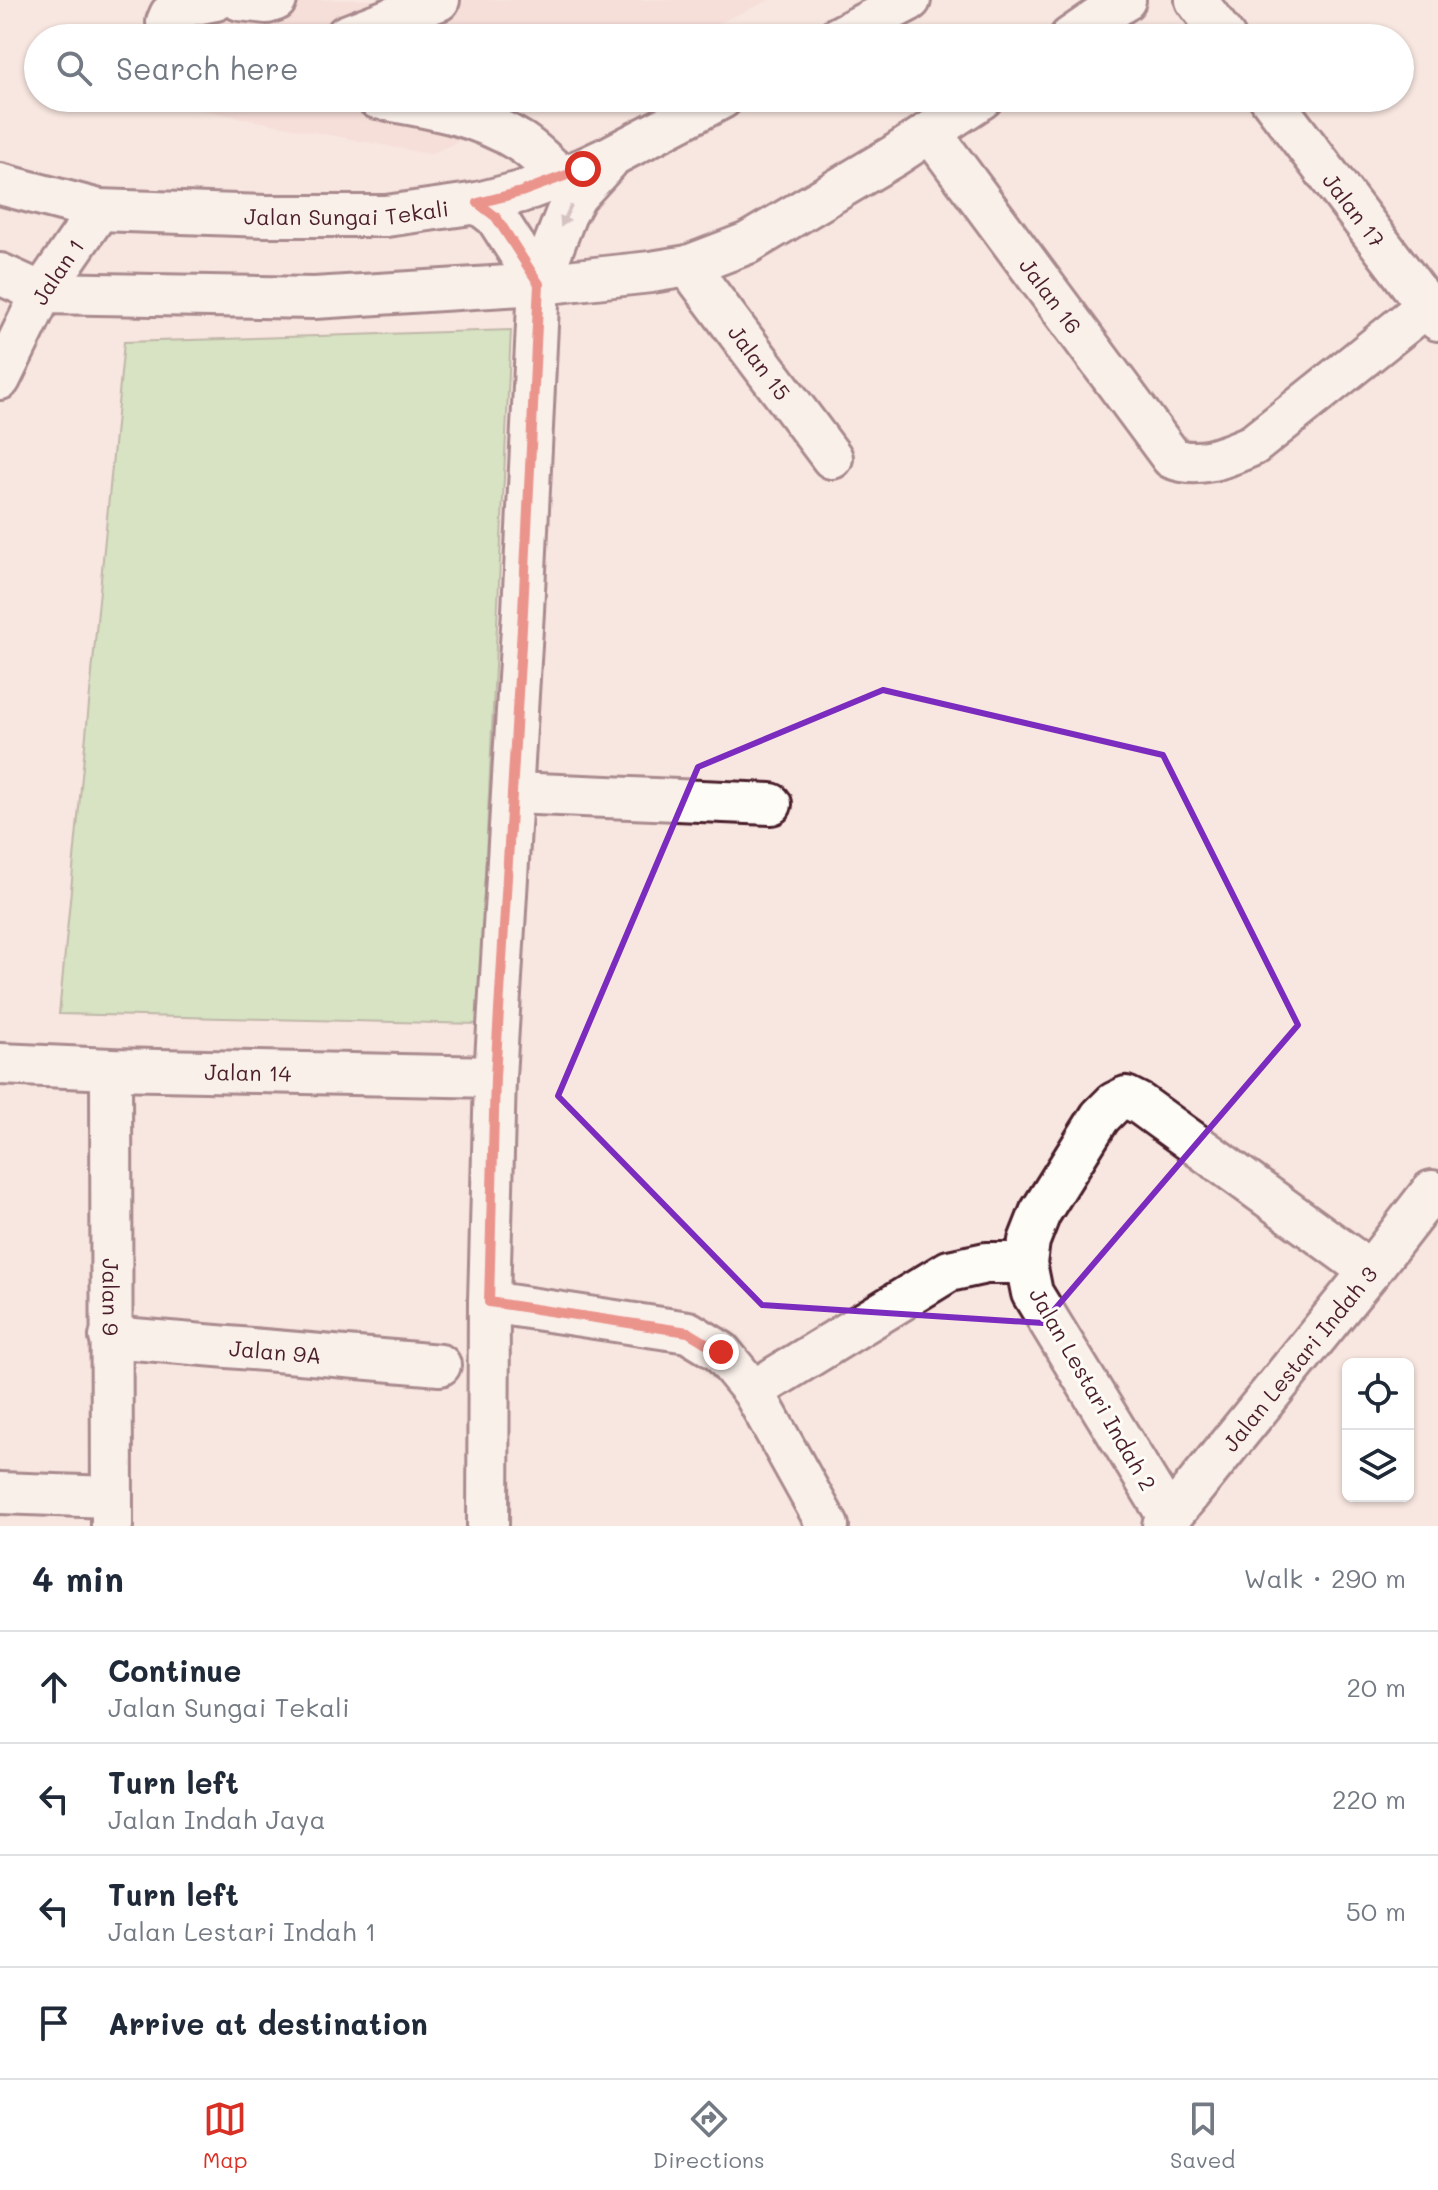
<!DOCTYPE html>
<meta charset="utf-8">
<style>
:root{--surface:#fff;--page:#f6f6f7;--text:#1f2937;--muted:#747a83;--line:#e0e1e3;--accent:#d93025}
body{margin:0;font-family:Mali,sans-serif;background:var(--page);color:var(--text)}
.controls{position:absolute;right:24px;bottom:24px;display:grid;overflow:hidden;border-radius:12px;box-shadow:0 2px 6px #0004}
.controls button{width:72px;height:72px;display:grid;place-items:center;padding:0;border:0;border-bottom:2px solid var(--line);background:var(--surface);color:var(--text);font:40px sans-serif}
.stop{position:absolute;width:24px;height:24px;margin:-18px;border:6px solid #d93025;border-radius:50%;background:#fff}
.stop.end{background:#d93025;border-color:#fff;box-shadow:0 2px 8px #0008}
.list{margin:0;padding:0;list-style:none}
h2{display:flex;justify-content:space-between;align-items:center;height:104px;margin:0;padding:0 32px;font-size:34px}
h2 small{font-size:26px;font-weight:400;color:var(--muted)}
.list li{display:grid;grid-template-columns:52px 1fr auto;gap:24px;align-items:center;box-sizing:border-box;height:112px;padding:0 32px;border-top:2px solid var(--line)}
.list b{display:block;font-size:30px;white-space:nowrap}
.list p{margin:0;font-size:26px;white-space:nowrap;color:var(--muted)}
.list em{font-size:26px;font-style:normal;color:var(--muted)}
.icon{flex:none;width:44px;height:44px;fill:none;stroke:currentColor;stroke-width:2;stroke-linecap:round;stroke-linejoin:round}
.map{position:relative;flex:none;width:1438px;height:1526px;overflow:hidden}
.search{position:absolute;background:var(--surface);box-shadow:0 2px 6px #0004;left:24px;right:24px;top:24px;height:88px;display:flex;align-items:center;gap:20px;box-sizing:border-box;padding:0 28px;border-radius:44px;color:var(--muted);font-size:30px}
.sheet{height:552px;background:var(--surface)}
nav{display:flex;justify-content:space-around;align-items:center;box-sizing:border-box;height:112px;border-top:2px solid var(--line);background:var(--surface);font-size:22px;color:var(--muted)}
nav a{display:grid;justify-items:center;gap:4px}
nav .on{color:var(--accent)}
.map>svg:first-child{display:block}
.built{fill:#f4d6d0}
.green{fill:#afdf9f;stroke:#7c7f65;stroke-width:2}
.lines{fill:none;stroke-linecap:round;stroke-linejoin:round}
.minor-casing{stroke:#4a1f2b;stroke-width:46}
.minor{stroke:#fdfcf7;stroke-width:40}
.oneway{fill:#ac999b}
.route{stroke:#d93025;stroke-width:10}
.marked{fill:none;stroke:#7b2cbf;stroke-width:6;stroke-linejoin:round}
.labels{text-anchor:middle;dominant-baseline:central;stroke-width:6;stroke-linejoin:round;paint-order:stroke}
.street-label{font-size:22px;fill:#4a1f2b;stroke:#fdfcf7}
</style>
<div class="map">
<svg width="1438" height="1526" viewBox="0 0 1438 1526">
<rect width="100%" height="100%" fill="#f8e6e0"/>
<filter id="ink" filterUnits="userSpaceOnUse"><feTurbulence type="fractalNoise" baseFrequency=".0125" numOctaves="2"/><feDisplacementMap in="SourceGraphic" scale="16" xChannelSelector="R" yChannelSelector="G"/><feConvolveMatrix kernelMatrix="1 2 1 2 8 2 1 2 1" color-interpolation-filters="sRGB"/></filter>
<g filter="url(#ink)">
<path class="built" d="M 207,0 L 769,0 L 685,38 L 201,38 Z
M 192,98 L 554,98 L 430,154 L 191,108 Z"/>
<path class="green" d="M 511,330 L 478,1024 L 59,1014 L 124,342 Z"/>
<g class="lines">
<g class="minor-casing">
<g id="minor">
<path d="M 240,0 L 267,3 L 276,0"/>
<path d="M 1196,0 L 1225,38"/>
<path d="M 346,36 L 439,0"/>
<path d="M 171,38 L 167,22 L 170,15 L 186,6 L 216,0"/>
<path d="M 837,38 L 910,0"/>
<path d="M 1070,38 L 1125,0"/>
<path d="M 377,98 C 425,107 476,114 519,141 C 534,150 548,165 561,177"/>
<path id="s1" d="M 1270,98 L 1438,320"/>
<path id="s2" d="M 931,133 L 1172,458 C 1200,469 1227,456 1253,445 L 1427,306"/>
<path id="s3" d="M 0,184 L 99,210 L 266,216 L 386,216 L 478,203 L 521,192 L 583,169 L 613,155 L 722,98"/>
<path d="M 478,203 L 496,217 L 539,284 L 566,214 L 576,196 L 608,161"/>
<path id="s4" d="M 688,266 L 832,458"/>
<path d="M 0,274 L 42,293 L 314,298 L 539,284 L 651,272 L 688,266 L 748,243 L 894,156 L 982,98"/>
<path id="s5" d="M 0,379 L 42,293 L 99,210"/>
<path d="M 513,793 L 771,804"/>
<path id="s6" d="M 0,1064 L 111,1069 L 495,1077"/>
<path id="s7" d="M 111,1069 L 112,1526"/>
<path d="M 489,1302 L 688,1332 L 721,1352 L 753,1391 L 828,1526"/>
<path id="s8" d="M 110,1337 L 440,1365"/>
<path d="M 753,1391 L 949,1271 L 986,1263 L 1026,1263"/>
<path d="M 0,1493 L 110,1497"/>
<path d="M 1169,1518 L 1032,1293 L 1026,1263 L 1029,1241 L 1040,1213 L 1100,1117 L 1114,1103 L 1126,1097 L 1140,1104 L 1370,1271"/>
<path d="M 488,1526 L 489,1302 L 495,1077 L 523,611 L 539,284"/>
<path id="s9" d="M 1163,1526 L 1370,1271 L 1432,1191"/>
</g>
</g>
<use href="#minor" class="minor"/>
</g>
<defs><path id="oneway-solid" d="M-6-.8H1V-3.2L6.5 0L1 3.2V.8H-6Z" transform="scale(2)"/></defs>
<use class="oneway" href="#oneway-solid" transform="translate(566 216) rotate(116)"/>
</g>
<g class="lines" filter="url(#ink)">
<path class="route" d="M 583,169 L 521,192 L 478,203 L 496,217 L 539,284 L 523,611 L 495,1077 L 489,1302 L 688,1332 L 721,1352"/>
</g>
<path d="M0 0H1438V1526H0ZM 883,690 L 1163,755 L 1298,1025 L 1043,1323 L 762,1305 L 558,1096 L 698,767 Z" fill="#f8e6e0" fill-opacity=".55" fill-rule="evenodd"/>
<path class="marked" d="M 883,690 L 1163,755 L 1298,1025 L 1043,1323 L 762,1305 L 558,1096 L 698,767 Z"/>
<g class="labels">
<g class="street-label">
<text stroke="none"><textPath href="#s1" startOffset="140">Jalan 17</textPath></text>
<text stroke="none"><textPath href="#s3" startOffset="350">Jalan Sungai Tekali</textPath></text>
<text stroke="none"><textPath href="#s5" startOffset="122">Jalan 1</textPath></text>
<text stroke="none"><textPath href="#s2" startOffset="202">Jalan 16</textPath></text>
<text stroke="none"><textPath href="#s4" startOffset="120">Jalan 15</textPath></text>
<text stroke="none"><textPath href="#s6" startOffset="248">Jalan 14</textPath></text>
<text stroke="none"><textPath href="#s7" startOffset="228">Jalan 9</textPath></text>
<text stroke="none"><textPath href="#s8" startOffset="166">Jalan 9A</textPath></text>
<text stroke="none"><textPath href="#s9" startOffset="216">Jalan Lestari Indah 3</textPath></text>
<text transform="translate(1093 1389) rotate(60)">Jalan Lestari Indah 2</text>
</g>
</g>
</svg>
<div class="controls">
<button><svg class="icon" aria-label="locate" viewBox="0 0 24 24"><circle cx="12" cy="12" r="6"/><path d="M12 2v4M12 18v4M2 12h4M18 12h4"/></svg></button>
<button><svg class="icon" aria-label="layers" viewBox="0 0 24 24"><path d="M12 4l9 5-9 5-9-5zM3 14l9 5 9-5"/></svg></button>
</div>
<div class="stop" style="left:583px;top:169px"></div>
<div class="stop end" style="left:721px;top:1352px"></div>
<div class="search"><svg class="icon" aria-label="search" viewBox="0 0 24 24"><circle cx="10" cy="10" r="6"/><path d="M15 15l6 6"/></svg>Search here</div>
</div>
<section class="sheet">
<h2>4 min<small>Walk · 290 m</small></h2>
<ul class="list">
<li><svg class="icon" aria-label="ahead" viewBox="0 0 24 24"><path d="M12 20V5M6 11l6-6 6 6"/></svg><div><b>Continue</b><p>Jalan Sungai Tekali</p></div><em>20 m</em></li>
<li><svg class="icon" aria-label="left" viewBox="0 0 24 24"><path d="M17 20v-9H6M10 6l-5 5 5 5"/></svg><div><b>Turn left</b><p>Jalan Indah Jaya</p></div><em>220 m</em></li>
<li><svg class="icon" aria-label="left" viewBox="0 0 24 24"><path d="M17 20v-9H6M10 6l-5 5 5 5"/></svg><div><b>Turn left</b><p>Jalan Lestari Indah 1</p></div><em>50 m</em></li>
<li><svg class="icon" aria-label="arrive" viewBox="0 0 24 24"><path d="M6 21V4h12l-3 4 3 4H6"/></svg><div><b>Arrive at destination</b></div></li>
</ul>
</section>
<nav>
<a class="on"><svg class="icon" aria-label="map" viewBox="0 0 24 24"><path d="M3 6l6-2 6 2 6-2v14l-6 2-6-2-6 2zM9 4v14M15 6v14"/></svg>Map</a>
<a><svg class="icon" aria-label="directions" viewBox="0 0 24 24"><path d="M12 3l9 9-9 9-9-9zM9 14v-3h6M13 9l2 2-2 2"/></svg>Directions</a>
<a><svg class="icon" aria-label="saved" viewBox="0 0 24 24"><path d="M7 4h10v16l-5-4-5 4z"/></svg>Saved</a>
</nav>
